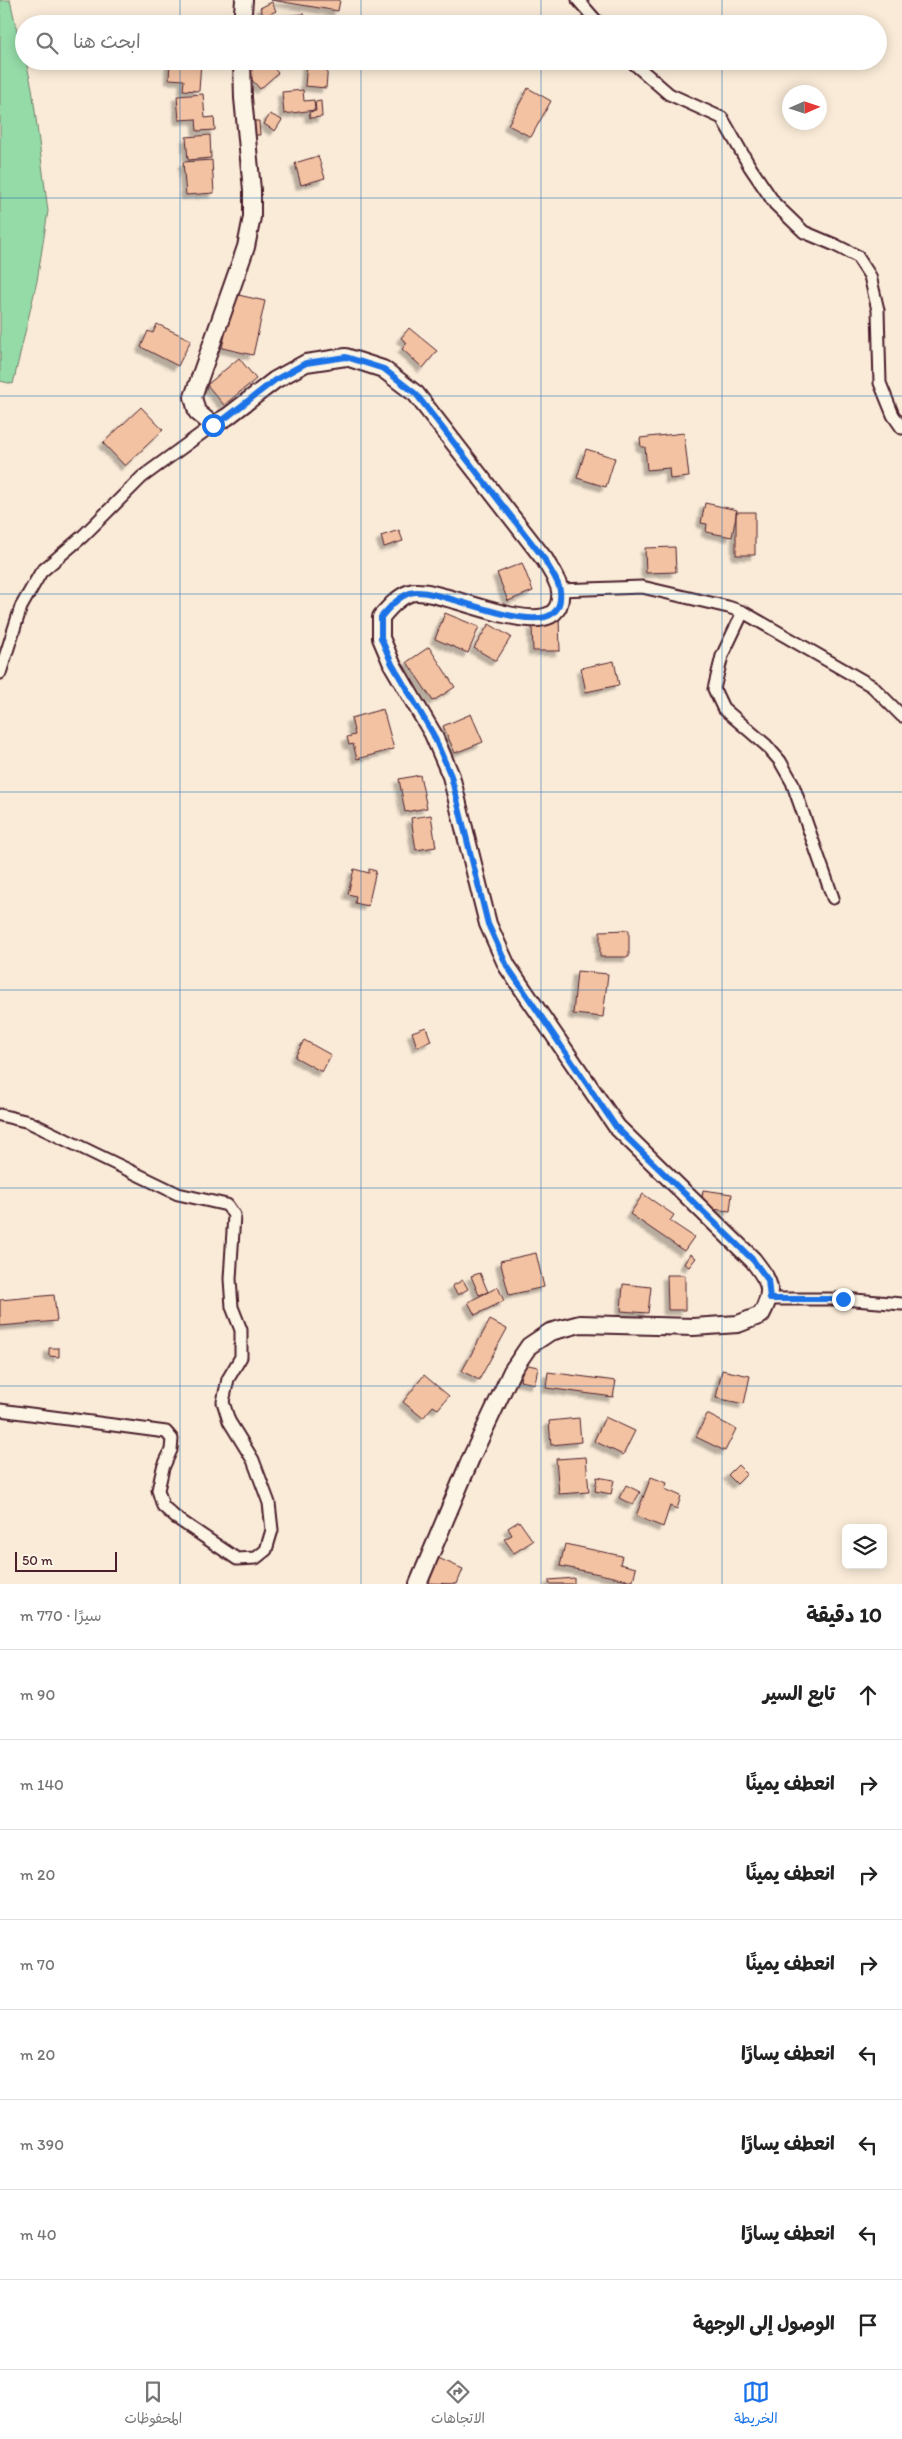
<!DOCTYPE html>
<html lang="ar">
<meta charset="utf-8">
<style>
:root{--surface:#fff;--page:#f2f2f2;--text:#222;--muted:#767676;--line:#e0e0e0;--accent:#1a73e8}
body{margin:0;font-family:Itim,"Playpen Sans Arabic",sans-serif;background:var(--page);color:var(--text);direction:rtl}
.controls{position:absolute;right:15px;bottom:15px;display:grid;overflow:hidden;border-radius:8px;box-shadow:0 2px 12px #0003}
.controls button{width:45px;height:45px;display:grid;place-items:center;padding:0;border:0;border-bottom:1px solid var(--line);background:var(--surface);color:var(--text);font:25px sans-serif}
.compass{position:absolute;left:782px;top:85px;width:45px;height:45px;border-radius:50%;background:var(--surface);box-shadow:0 2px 12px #0003;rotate:87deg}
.scale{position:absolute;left:15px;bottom:12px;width:102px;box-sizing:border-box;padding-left:5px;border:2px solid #4a1f2b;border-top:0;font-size:14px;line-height:18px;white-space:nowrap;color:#4a1f2b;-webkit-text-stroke:4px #fcf5e5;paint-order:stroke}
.stop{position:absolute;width:15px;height:15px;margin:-11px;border:4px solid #1a73e8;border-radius:50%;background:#fff}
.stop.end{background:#1a73e8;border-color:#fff;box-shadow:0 1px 5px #0008}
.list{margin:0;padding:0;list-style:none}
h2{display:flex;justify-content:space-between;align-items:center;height:65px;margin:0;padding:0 20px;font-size:21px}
h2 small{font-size:16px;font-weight:400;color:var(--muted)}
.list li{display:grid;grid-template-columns:32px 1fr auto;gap:15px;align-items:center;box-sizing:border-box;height:90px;padding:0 20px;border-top:1px solid var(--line)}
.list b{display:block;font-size:19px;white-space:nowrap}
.list em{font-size:16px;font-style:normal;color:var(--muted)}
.icon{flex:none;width:28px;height:28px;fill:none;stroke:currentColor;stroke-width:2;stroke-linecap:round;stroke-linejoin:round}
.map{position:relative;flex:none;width:902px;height:1584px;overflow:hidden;direction:ltr}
.search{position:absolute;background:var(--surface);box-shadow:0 2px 12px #0003;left:15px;right:15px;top:15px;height:55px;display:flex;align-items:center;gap:12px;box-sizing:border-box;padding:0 18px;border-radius:28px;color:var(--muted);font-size:19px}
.sheet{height:785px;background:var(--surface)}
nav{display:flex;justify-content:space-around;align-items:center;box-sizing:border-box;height:70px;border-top:1px solid var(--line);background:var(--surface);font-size:14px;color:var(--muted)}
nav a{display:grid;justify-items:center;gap:2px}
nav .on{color:var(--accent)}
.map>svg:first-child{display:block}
.green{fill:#95dba8;stroke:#707d6a}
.building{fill:#f2c2a2;stroke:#4a1f2b;filter:url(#shadow)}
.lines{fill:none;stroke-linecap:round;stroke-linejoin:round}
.street-casing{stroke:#4a1f2b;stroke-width:15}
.secondary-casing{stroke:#4a1f2b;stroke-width:20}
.street{stroke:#fcf5e5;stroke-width:11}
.secondary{stroke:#fcf5e5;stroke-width:16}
.route{stroke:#1a73e8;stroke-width:6}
.grid{fill:none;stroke:#1f6fb2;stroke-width:1;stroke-opacity:0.55}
</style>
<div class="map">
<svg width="902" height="1584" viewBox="0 0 902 1584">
<defs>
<filter id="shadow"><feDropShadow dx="-4.5" dy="4.5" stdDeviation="1" flood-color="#0004"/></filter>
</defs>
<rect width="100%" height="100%" fill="#faebd8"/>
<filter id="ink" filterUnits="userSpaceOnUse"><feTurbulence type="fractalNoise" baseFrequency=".02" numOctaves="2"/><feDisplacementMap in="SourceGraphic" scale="10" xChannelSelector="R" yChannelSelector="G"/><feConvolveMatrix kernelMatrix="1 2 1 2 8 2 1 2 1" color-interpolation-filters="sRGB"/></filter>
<g filter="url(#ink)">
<path class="green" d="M 0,0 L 10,0 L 24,61 L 26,61 L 32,88 L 48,211 L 37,281 L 13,384 L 0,381 Z"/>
<path class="building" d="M 271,0 L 340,0 L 338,11 Z
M 272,2 L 276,11 L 264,17 L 260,8 Z
M 304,14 L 305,24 L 269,24 L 269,17 Z
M 170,61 L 201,61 L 199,91 L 183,90 L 184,80 L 169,79 Z
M 257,61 L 263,61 L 269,68 L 272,66 L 278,73 L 260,89 L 245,72 Z
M 307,62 L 328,64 L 326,88 L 305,86 Z
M 528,88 L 551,101 L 531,137 L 508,125 Z
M 303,90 L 304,101 L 314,100 L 315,110 L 284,114 L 282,92 Z
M 203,94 L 205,118 L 214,117 L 215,130 L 197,131 L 196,119 L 179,120 L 177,96 Z
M 321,101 L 322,117 L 310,118 L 309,112 L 316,111 L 315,102 Z
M 270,114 L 282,120 L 275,131 L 264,124 Z
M 251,121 L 259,121 L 260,135 L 251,135 Z
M 210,135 L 211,158 L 188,160 L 186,137 Z
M 318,156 L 325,178 L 301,185 L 295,163 Z
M 212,160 L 214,193 L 186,195 L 183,162 Z
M 234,294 L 265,301 L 253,355 L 222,348 Z
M 157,324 L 191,340 L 178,366 L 141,347 L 148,331 L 153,333 Z
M 409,328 L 437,351 L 423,368 L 402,349 L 407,343 L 401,338 Z
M 239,358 L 256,379 L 224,405 L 207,385 Z
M 141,407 L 163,430 L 125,466 L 103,443 Z
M 684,433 L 689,477 L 670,479 L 669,468 L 647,470 L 645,447 L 641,447 L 640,438 Z
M 586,449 L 615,458 L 606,487 L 577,478 Z
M 705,503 L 737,510 L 732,537 L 706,532 L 707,524 L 701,523 Z
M 736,512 L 755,512 L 755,555 L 736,555 Z
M 399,530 L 403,541 L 384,547 L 381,536 Z
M 675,547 L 676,572 L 646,573 L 645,548 Z
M 522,563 L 533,591 L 508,601 L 497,573 Z
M 445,613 L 479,627 L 468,653 L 435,639 Z
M 543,619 L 559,619 L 560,651 L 533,651 L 532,626 L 543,626 Z
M 489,624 L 511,637 L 496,661 L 474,648 Z
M 429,647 L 455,687 L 433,701 L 407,662 Z
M 614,661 L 619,685 L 586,692 L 581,668 Z
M 383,709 L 394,749 L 357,759 L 353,744 L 349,745 L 347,737 L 355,735 L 351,718 Z
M 471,714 L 483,742 L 455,753 L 443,726 Z
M 420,775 L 427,808 L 405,812 L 399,779 Z
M 431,815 L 436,847 L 416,850 L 411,818 Z
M 354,869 L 369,873 L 369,869 L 376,871 L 368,906 L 355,903 L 356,896 L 348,894 Z
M 629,930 L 629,957 L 600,957 L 600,931 Z
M 577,971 L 608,974 L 603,1017 L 573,1014 Z
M 426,1027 L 431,1041 L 417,1047 L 412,1032 Z
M 304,1040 L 331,1055 L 322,1072 L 295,1057 Z
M 703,1190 L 732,1194 L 730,1211 L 701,1208 Z
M 643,1194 L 674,1215 L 670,1221 L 694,1237 L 684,1251 L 630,1214 Z
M 536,1253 L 544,1287 L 509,1295 L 500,1261 Z
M 690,1254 L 696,1258 L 689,1267 L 684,1264 Z
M 480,1273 L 488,1292 L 479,1295 L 471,1276 Z
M 667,1275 L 685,1275 L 685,1310 L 668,1310 Z
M 463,1280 L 468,1289 L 458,1295 L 452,1286 Z
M 623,1284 L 651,1287 L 648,1313 L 621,1311 Z
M 498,1287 L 504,1301 L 475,1315 L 468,1302 Z
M 54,1295 L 57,1321 L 0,1326 L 0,1300 Z
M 490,1320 L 507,1329 L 479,1380 L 462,1371 Z
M 49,1348 L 59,1348 L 59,1357 L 49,1356 Z
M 523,1364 L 538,1367 L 535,1384 L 520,1381 Z
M 722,1370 L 750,1376 L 744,1404 L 716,1398 Z
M 548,1372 L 616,1381 L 613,1397 L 546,1388 Z
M 424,1375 L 449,1396 L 438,1409 L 433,1406 L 423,1418 L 403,1402 Z
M 707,1414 L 736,1429 L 725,1451 L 696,1437 Z
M 605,1417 L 635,1431 L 623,1455 L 594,1441 Z
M 579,1418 L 581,1442 L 551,1445 L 549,1421 Z
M 586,1457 L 589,1492 L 559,1494 L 556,1459 Z
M 738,1465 L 747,1474 L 737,1484 L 728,1475 Z
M 597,1477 L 614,1480 L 611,1494 L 595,1491 Z
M 651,1477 L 667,1483 L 665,1489 L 681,1496 L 677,1509 L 670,1506 L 663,1527 L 636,1516 Z
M 626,1485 L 640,1492 L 633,1505 L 619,1498 Z
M 519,1521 L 533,1541 L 514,1553 L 504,1539 L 512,1535 L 508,1528 Z
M 565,1544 L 622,1556 L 620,1564 L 636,1568 L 633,1581 L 560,1566 Z
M 436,1557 L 463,1569 L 457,1584 L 425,1583 Z
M 574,1578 L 574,1584 L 549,1584 L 549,1580 Z"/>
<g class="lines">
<g class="street-casing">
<path id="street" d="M 578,0 L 599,24
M 631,61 L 669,94 L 722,118 L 750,167 L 775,204 L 804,232 L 835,245 L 857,256 L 870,276 L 878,310 L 880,383 L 893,415 L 902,428
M 560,590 L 642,587 L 728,607 L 743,612 L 872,686 L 902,716
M 743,612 L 722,656 L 714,689 L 723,708 L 766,745 L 780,761 L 792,782 L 833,898
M 0,673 L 21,607 L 41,572 L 83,536 L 142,477 L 213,425
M 0,1115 L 29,1122 L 178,1194 L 227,1205 L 234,1215 L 230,1279 L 232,1307 L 241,1330 L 241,1357 L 228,1379 L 223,1402 L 229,1421 L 253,1460 L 269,1503 L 272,1530 L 266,1550 L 256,1558 L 237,1559 L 175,1517 L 163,1506 L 158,1490 L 163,1468 L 171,1450 L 172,1439 L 166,1432 L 0,1410
M 770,1299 L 843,1299 L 902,1304"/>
</g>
<g class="secondary-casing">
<path id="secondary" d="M 242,24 L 244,0
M 242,61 L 243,98 L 252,190 L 252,217 L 246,247 L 193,397 L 197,412 L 213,425 L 227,417 L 275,380 L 306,363 L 346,357 L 383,369 L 416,394 L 545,560 C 549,568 559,581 560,591 C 566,656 439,583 410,593 C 398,597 389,608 381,617 L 381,638 L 392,664 L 433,734 L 451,776 L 488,924 L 507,966 L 617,1127 L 753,1260 C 770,1282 775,1290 761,1315 L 738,1324 L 693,1327 L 580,1324 L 550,1332 L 529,1346 L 512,1371 L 471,1458 L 418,1584"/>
</g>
<use href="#street" class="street"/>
<use href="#secondary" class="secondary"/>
</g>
</g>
<g class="lines" filter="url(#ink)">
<path class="route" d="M 213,425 L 227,417 L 275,380 L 306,363 L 346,357 L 384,369 L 416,394 L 545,560 C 549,569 559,581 560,591 C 567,656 438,583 410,593 C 398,597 389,608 381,617 L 381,638 L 392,664 L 433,734 L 451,776 L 488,924 L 507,966 L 616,1127 L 753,1260 L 768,1280 L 770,1299 L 843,1299"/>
</g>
<path class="grid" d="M 180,0 L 180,24M 361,0 L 361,24M 541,0 L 541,24M 722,0 L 722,24M 180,61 L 180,1584M 361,61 L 361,1584M 541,61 L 541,1584M 722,61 L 722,1584M 0,198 L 902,198M 0,396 L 902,396M 0,594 L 902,594M 0,792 L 902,792M 0,990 L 902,990M 0,1188 L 902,1188M 0,1386 L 902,1386"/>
</svg>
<div class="controls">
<button><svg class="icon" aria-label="layers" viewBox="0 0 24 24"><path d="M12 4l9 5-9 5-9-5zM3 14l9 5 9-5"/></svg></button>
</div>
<svg class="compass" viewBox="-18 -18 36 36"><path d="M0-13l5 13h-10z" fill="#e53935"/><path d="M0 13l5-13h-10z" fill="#767676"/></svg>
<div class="scale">50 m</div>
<div class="stop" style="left:213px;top:425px"></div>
<div class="stop end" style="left:843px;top:1299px"></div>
<div class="search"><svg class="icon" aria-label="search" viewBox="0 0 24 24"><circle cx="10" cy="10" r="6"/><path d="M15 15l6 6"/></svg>ابحث هنا</div>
</div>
<section class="sheet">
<h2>10 دقيقة<small>سيرًا · 770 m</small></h2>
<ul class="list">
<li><svg class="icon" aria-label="ahead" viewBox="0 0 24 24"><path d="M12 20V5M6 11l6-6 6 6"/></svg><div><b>تابع السير</b></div><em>90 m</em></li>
<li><svg class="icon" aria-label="right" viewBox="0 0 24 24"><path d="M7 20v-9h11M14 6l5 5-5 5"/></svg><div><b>انعطف يمينًا</b></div><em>140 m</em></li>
<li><svg class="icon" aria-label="right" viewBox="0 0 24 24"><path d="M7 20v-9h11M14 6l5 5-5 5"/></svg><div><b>انعطف يمينًا</b></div><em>20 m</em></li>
<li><svg class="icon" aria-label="right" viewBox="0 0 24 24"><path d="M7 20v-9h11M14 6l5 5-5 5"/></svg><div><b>انعطف يمينًا</b></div><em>70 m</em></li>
<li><svg class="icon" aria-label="left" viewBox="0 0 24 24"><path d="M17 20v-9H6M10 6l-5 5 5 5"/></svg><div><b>انعطف يسارًا</b></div><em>20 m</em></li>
<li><svg class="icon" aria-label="left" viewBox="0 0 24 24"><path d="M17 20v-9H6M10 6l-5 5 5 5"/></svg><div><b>انعطف يسارًا</b></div><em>390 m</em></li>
<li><svg class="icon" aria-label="left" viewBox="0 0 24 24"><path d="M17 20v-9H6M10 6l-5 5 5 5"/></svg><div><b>انعطف يسارًا</b></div><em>40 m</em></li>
<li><svg class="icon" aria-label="arrive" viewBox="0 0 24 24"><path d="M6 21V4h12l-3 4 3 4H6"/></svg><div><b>الوصول إلى الوجهة</b></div></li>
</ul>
</section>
<nav>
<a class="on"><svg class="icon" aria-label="map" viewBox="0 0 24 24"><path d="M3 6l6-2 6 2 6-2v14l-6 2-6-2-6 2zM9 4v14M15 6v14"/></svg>الخريطة</a>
<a><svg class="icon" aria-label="directions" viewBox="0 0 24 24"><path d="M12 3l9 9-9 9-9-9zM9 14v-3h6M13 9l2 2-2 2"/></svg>الاتجاهات</a>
<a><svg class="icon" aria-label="saved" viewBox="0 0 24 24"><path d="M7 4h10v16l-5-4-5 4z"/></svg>المحفوظات</a>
</nav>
